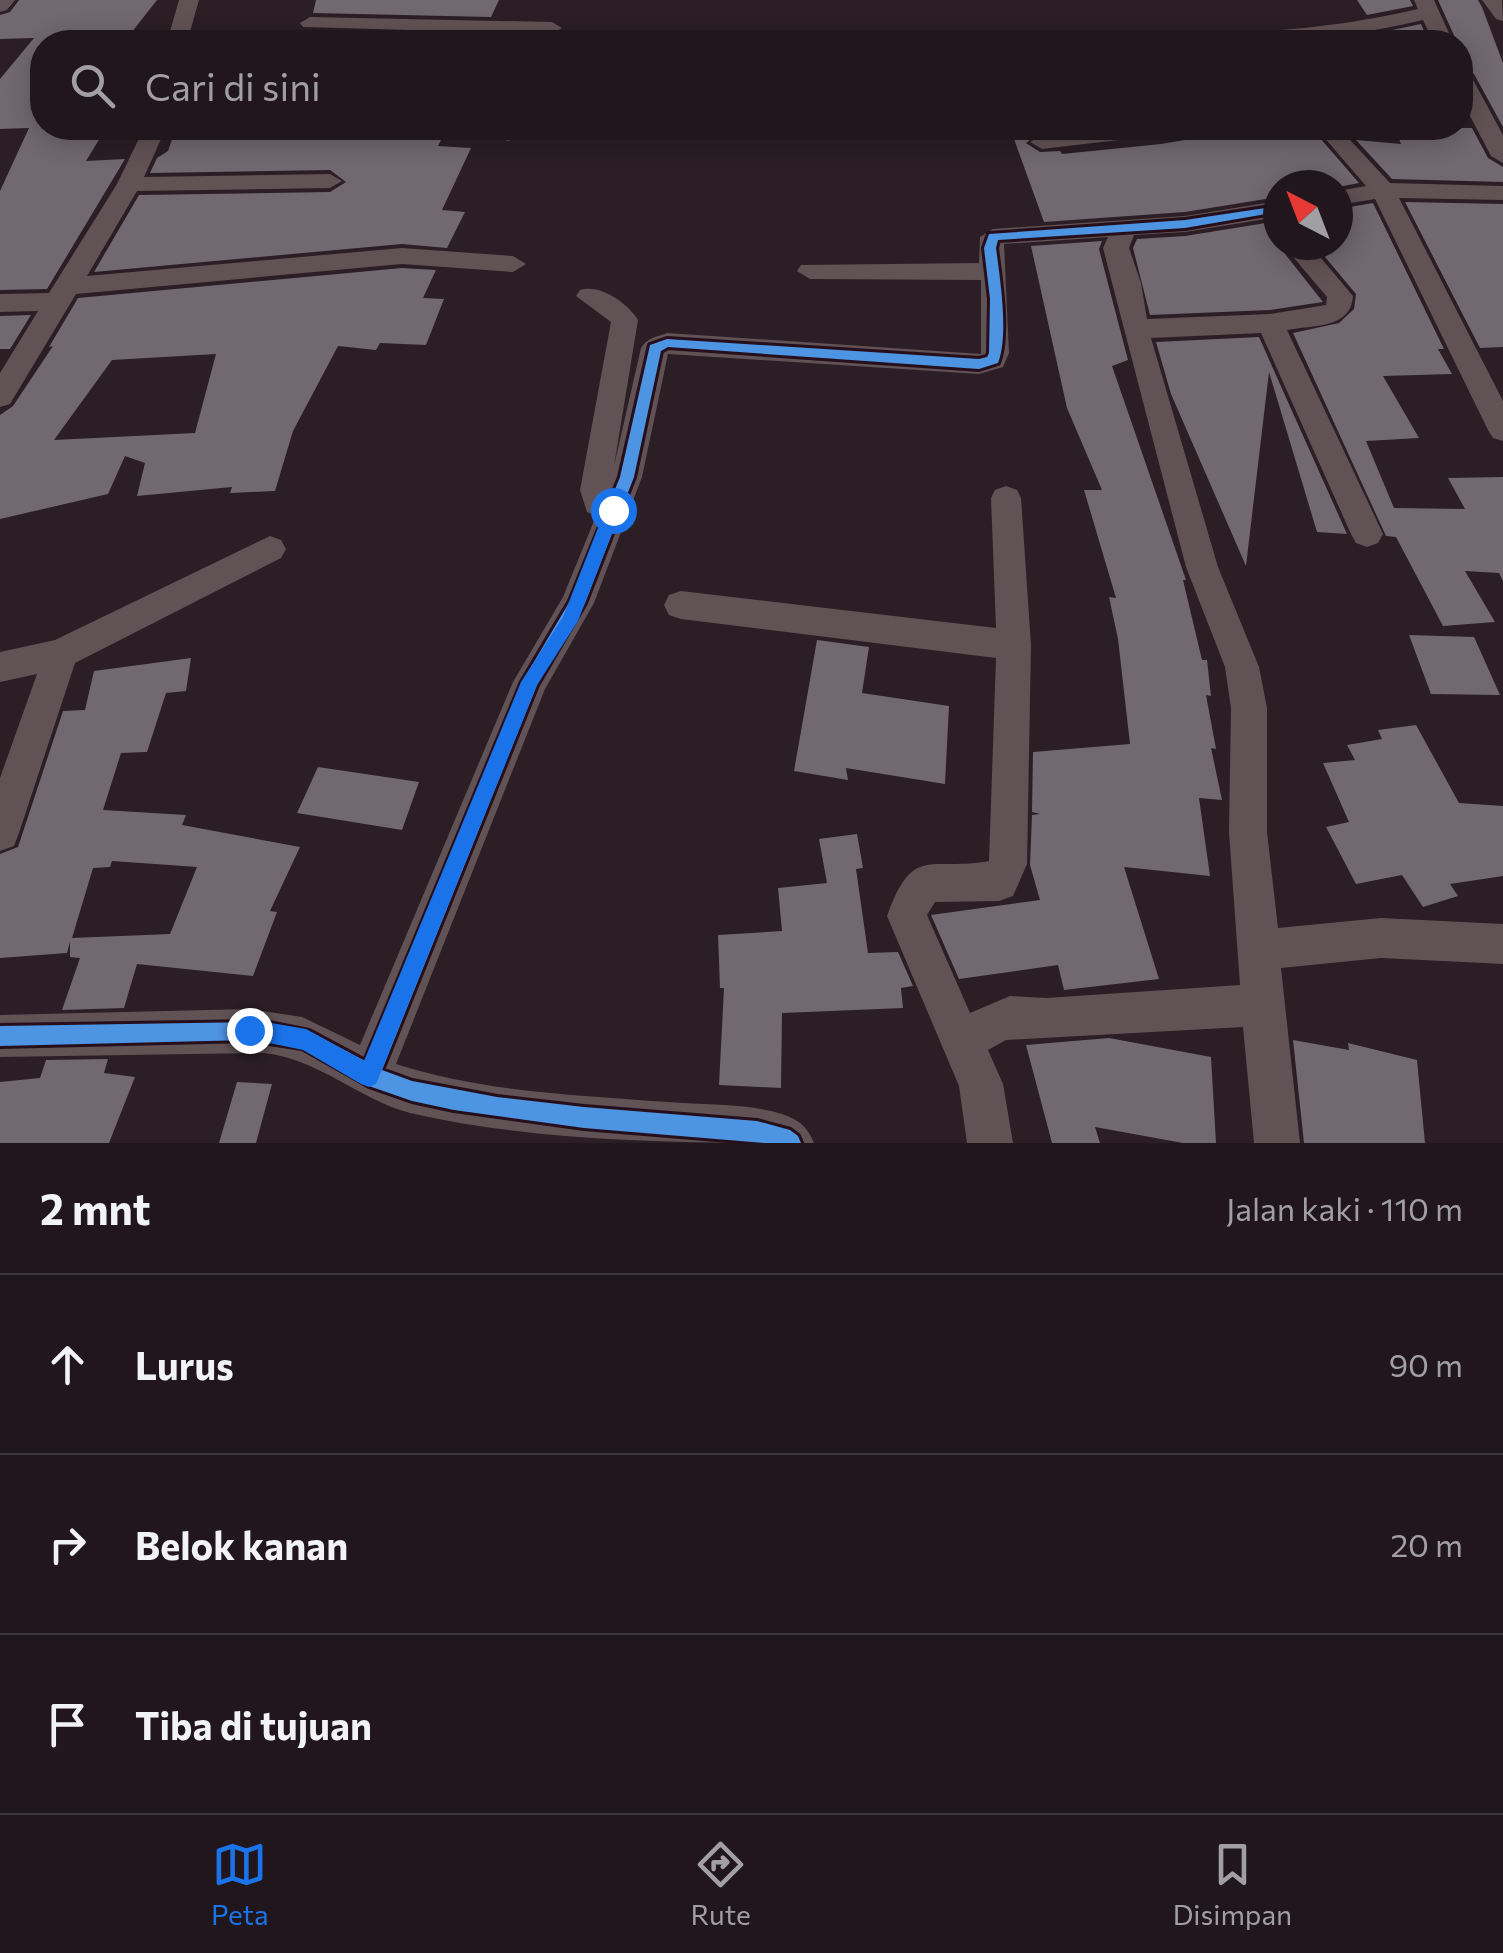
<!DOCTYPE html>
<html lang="id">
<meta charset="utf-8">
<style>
:root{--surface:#20161c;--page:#281f25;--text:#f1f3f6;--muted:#a29fa3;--line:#3d353b;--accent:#1a73e8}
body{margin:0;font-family:Commissioner,sans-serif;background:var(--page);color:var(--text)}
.compass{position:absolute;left:1263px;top:170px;width:90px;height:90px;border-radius:50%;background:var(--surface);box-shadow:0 5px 25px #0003;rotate:318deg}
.stop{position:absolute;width:30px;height:30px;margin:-22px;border:8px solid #1a73e8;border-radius:50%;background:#fff}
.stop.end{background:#1a73e8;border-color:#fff;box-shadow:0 2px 10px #0008}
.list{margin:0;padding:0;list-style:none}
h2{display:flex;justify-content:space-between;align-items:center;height:130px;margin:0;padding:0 40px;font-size:42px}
h2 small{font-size:32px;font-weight:400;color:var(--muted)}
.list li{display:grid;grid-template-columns:65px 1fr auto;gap:30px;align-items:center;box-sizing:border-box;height:180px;padding:0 40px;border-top:2px solid var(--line)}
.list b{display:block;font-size:38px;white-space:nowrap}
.list em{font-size:32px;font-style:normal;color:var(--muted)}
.icon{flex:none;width:55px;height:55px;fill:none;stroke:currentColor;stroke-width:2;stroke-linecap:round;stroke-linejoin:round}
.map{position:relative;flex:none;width:1503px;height:1143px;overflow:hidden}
.search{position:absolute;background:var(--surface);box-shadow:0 5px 25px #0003;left:30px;right:30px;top:30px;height:110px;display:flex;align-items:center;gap:25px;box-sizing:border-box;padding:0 35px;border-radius:40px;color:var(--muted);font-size:38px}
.sheet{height:670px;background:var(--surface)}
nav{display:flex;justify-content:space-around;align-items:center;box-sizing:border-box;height:140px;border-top:2px solid var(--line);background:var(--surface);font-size:28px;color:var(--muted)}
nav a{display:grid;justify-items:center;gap:5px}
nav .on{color:var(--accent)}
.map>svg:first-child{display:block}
.building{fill:#726870;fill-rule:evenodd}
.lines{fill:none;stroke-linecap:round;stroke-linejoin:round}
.street{fill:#615255;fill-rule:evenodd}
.cycleway-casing{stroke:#260f1b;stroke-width:6}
.cycleway{fill:#4d94e3;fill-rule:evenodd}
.route{fill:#1a73e8}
</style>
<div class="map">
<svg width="1503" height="1143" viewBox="0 0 1503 1143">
<rect width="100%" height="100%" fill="#2b1e25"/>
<path class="building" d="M 19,0 L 157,0 L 124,42 L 42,42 L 42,128 L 100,128 L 95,138 L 100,138 L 86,161 L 125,159 L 47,289 L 0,290 L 0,191 L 29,128 L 0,129 L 0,79 L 34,38 L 0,39 L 0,15 L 10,12 Z
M 316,0 L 499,0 L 491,17 L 313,13 Z
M 1357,0 L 1410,0 L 1413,6 L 1367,15 Z
M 1438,0 L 1478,0 L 1482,7 L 1503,63 L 1503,127 L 1474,74 L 1460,65 L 1460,42 L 1457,42 Z
M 1421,24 L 1429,42 L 1384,42 L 1378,33 Z
M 309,31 L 482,36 L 479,42 L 306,42 Z
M 176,128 L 447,128 L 438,146 L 471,148 L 442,210 L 465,212 L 447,248 L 402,244 L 94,272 L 139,195 L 330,192 L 346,182 L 330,170 L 150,173 L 157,158 L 168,151 Z
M 1010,128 L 1048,128 L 1050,130 L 1040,132 L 1026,143 L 1040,152 L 1060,151 L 1062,154 L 1161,144 L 1257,128 L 1299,128 L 1308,137 L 1320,138 L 1359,183 L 1338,187 L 1278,185 L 1278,197 L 1185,212 L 1044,222 Z
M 1395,128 L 1472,128 L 1488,158 L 1503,167 L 1503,182 L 1392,179 L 1356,140 L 1401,144 Z
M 1405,202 L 1503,204 L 1503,347 L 1480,348 Z
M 1373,203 L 1444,349 L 1438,349 L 1452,374 L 1383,376 L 1419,438 L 1366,441 L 1394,508 L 1465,509 L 1448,478 L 1503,477 L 1503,581 L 1499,573 L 1465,571 L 1495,622 L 1443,626 L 1396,537 L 1386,536 L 1293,333 L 1339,323 L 1354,309 L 1356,294 L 1315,245 L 1338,245 L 1338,209 Z
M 1278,221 L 1278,245 L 1323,302 L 1270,310 L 1150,315 L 1133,248 L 1137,239 L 1185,236 Z
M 1102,241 L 1099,249 L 1128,360 L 1112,366 L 1186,580 L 1183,580 L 1202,660 L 1207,660 L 1211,696 L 1206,695 L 1216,749 L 1211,748 L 1222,800 L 1199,798 L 1210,876 L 1124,867 L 1159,979 L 1064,990 L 1058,965 L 959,979 L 931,915 L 1040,900 L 1030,865 L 1032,815 L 1040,814 L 1032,812 L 1033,752 L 1130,744 L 1118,639 L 1109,597 L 1116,598 L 1084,490 L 1102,490 L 1067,408 L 1031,246 Z
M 402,268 L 436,270 L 423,298 L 444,299 L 426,345 L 380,343 L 376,350 L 338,346 L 293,431 L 275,491 L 230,493 L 232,487 L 137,496 L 145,463 L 125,456 L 108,494 L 0,519 L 0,415 L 13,406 L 53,346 L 49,347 L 78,298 ZM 216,354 L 195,433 L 54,440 L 112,360 Z
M 31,315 L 10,349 L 0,349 L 0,316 Z
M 1259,337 L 1347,534 L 1317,532 L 1269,372 L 1246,566 L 1171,394 L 1156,342 Z
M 1409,635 L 1474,637 L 1500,695 L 1431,694 Z
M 817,640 L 869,647 L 862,693 L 949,706 L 945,784 L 846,768 L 848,780 L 794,771 Z
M 191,658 L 186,691 L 166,693 L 147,752 L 121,753 L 103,810 L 186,815 L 182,825 L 300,847 L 270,911 L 277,912 L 253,976 L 137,964 L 124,1008 L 62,1010 L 80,958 L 70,957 L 70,942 L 67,953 L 0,958 L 0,854 L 18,847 L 63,711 L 85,710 L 94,671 ZM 112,861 L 197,867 L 170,934 L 72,938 L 93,868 L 110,867 Z
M 1416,725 L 1459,803 L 1503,806 L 1503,876 L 1450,884 L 1458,896 L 1423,907 L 1402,875 L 1356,884 L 1326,827 L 1349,822 L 1323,763 L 1355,760 L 1347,745 L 1382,739 L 1378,730 Z
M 318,767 L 419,782 L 402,830 L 297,813 Z
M 857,834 L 863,868 L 856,869 L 868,953 L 898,952 L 913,986 L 901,988 L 903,1008 L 782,1013 L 781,1088 L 719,1085 L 724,988 L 720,988 L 718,935 L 782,931 L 778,888 L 827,883 L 819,839 Z
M 1109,1038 L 1211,1057 L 1216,1143 L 1183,1143 L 1095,1127 L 1100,1143 L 1052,1143 L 1026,1045 Z
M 1293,1040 L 1349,1050 L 1348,1043 L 1417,1060 L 1425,1143 L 1304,1143 Z
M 108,1059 L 104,1073 L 135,1077 L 109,1143 L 0,1143 L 0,1082 L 40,1078 L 46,1060 Z
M 237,1082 L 272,1084 L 256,1143 L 219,1143 Z"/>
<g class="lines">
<path class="street" d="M 0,0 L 15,0 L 7,10 L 0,12 Z
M 179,0 L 199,0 L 187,42 L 167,42 Z
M 1414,0 L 1434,0 L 1453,42 L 1433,42 L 1423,20 C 1315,46 1200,49 1090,42 L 1100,36 C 1212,34 1308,35 1418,9 Z
M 1482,0 L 1502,0 L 1503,21 L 1496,19 Z
M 310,17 L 552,22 L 562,28 L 552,34 L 303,27 L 300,23 Z
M 1460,70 L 1471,76 L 1503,135 L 1503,163 L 1491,156 L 1460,97 Z
M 144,128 L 166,128 L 144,177 L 330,174 L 342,181 L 330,188 L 137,191 L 87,276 L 402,248 L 513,256 L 526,264 L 513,272 L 402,264 L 76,294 L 10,404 L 0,407 L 0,373 L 38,311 L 0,312 L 0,294 L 49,293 L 117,184 Z
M 500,128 L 522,128 L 515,139 L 507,141 L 496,134 Z
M 1107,128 L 1173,128 L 1162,135 L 1042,149 L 1030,142 L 1042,135 Z
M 1316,128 L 1339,128 L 1390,183 L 1503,186 L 1503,200 L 1399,198 L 1503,401 L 1503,441 L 1493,438 L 1488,430 L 1375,199 L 1338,205 L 1338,191 L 1366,186 Z
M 1278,201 L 1278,217 L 1185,232 L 1134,235 L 1129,248 L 1141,283 L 1147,319 L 1270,314 L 1326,305 L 1327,297 L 1283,245 L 1310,245 L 1353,296 C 1351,329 1313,325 1287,330 L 1383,534 L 1378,543 L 1367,547 L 1356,543 L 1351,534 L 1261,333 L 1151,338 L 1218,567 L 1259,667 L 1267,708 L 1267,832 L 1278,928 L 1381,918 L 1503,924 L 1503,964 L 1381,958 L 1281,968 L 1300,1143 L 1254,1143 L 1243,1027 L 1006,1040 L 988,1050 L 1003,1084 L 1013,1143 L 967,1143 L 959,1086 L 887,916 C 913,843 930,872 989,861 L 996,658 L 681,619 L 669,615 L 664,605 L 669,595 L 681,591 L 996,628 L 991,498 L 995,490 L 1006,486 L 1017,490 L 1021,498 L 1031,645 L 1027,864 L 1013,896 L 999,901 L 935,902 L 927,915 L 970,1013 L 1010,996 L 1046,998 L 1240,985 L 1229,832 L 1231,708 L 1225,667 L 1186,567 L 1103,248 L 1108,237 L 1004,244 L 1009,353 L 1003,367 L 979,374 L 668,354 L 642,477 L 594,603 L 545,689 L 396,1064 C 482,1092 578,1095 668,1102 C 705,1105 746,1103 782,1114 C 799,1120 807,1126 814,1143 C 679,1143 542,1143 410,1113 C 358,1099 319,1059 264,1053 L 0,1057 L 0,1015 L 249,1009 L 302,1017 L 360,1045 L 513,682 L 563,597 L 596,516 L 587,512 L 580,490 L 611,322 L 576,296 L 580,290 C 601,284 627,303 638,320 L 614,466 L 641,348 C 647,338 656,337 667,333 L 981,354 L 981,280 L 810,279 L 797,271 L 801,265 L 979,263 L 980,237 L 993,229 L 1185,216 Z
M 270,536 L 281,540 L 286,549 L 281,558 L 75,663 L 19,833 L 14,846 L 0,851 L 0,778 L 37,674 L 0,682 L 0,652 L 55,640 Z"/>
<g class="cycleway-casing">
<path id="cycleway" d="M 1278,206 L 1278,212 L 1185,228 L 998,240 L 996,248 C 1000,279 1009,335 998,363 L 979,369 L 668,347 L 661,351 L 634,477 L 585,603 L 537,685 L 382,1070 L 412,1081 L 497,1097 L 584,1107 L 757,1121 L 790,1130 L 798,1136 L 801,1143 L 764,1143 L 584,1128 L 454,1110 L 412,1101 L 369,1086 L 302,1048 L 249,1040 L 0,1046 L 0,1026 L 264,1022 L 309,1031 L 365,1061 L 522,682 L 570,601 L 620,477 L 650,345 L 667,339 L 979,359 L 987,357 L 989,353 L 990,299 L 984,248 L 989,234 L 1185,220 Z"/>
</g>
<use href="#cycleway" class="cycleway"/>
</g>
<path class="route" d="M 613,504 L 621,510 L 578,621 L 537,685 L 376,1084 L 369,1087 L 361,1084 L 303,1050 L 241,1037 L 238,1030 L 241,1022 L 249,1019 L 306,1029 L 364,1061 L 521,682 L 563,617 L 605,510 Z"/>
</svg>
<svg class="compass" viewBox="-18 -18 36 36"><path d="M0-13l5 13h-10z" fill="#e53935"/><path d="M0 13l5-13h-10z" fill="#a29fa3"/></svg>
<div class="stop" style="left:613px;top:510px"></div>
<div class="stop end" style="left:249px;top:1030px"></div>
<div class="search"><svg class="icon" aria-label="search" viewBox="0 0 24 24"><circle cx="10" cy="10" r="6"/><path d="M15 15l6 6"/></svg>Cari di sini</div>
</div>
<section class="sheet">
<h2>2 mnt<small>Jalan kaki · 110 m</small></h2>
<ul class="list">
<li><svg class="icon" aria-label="ahead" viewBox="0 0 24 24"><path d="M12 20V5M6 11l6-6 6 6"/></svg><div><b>Lurus</b></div><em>90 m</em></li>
<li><svg class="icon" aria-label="right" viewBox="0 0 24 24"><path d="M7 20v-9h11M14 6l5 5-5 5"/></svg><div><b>Belok kanan</b></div><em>20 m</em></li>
<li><svg class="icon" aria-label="arrive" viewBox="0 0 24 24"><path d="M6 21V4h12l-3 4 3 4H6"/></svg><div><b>Tiba di tujuan</b></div></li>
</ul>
</section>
<nav>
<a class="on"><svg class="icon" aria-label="map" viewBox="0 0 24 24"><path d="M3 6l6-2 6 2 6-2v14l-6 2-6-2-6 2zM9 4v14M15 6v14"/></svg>Peta</a>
<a><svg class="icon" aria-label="directions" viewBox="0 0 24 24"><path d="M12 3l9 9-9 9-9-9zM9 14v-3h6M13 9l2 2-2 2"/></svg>Rute</a>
<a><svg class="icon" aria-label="saved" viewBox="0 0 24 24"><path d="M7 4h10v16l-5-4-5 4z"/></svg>Disimpan</a>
</nav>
